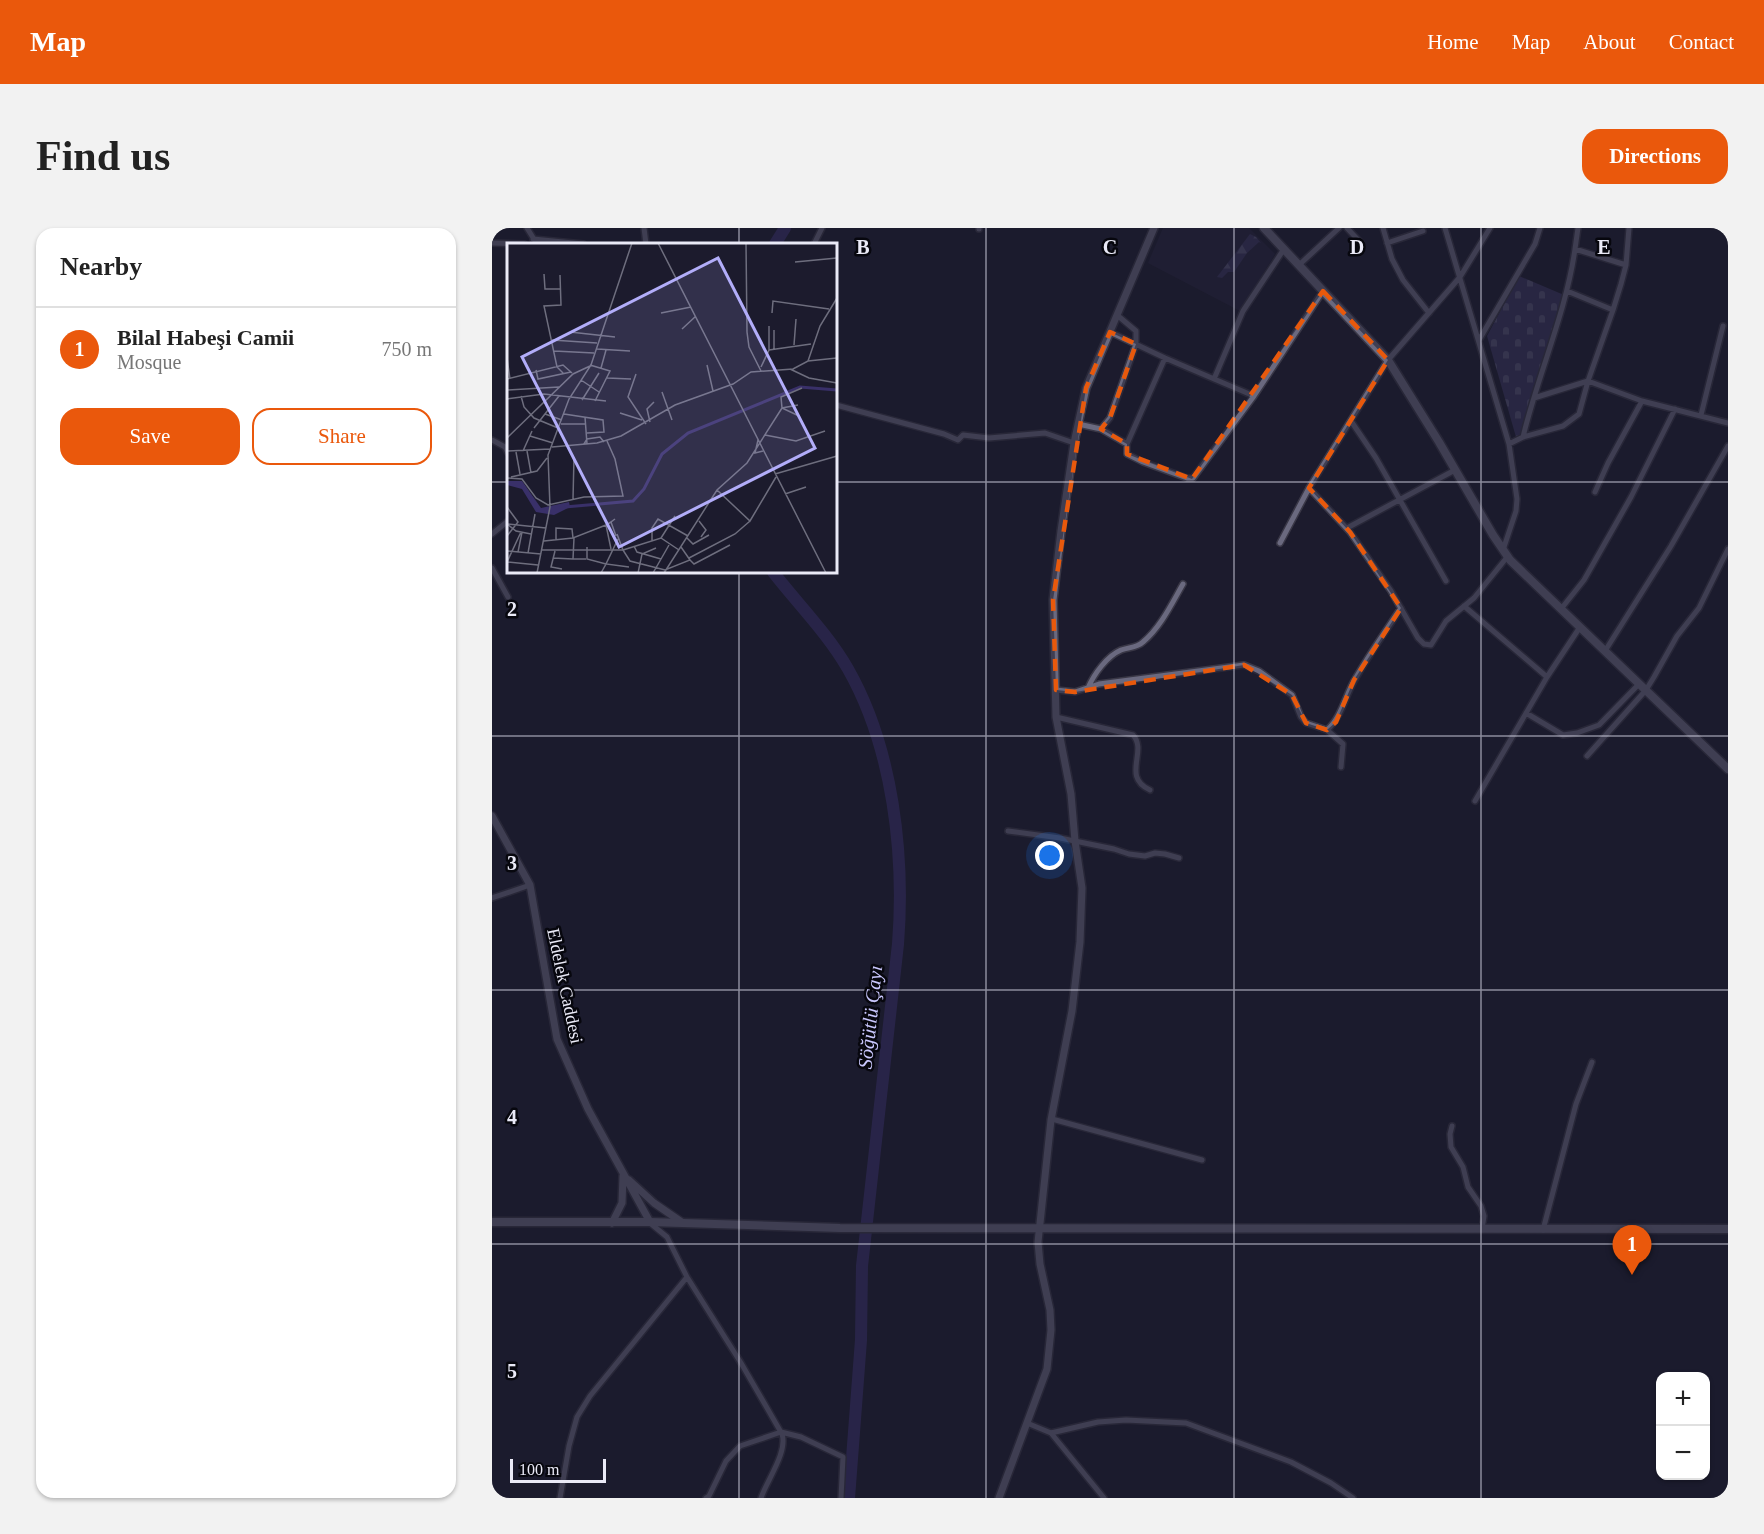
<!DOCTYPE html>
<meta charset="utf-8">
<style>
:root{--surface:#fff;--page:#f2f2f2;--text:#222;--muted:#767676;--line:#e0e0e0;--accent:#ea580c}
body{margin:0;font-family:Georgia,serif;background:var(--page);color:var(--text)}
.controls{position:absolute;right:18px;bottom:18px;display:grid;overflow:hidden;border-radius:12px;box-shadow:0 2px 4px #0004}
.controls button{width:54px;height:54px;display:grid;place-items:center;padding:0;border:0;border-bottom:2px solid var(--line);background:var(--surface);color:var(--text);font:30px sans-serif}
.scale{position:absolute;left:18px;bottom:15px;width:96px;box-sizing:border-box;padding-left:6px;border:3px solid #eaeaf7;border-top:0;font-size:16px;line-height:21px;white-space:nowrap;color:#eaeaf7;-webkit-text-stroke:4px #07070e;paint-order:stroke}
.you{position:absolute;left:558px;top:628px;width:21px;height:21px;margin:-15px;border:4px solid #fff;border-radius:50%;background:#1a73e8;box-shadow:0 0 0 9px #1a73e833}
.badge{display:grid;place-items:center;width:39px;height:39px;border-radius:50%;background:var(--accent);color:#fff;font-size:20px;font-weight:700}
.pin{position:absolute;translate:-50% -50px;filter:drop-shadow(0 2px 3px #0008)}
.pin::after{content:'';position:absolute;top:32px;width:21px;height:18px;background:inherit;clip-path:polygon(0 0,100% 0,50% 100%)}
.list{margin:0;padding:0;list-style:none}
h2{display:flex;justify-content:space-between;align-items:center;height:78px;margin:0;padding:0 24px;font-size:26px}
h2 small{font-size:20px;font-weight:400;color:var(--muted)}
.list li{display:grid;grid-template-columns:39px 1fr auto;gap:18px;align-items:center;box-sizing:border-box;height:84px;padding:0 24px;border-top:2px solid var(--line)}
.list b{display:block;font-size:22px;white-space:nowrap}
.list p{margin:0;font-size:20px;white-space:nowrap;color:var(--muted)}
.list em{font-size:20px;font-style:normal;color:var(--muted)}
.actions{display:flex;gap:12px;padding:18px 24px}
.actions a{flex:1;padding:14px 0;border:2px solid var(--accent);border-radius:18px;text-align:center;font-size:21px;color:var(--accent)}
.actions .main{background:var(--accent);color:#fff}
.map{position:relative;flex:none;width:1236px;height:1270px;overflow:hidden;border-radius:18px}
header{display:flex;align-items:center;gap:36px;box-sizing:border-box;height:84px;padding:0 30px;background:var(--accent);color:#fff}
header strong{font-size:28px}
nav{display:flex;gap:33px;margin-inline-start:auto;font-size:21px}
.intro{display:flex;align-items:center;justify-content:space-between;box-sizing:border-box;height:144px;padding:0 36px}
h1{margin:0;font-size:42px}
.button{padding:15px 27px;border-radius:18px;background:var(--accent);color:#fff;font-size:21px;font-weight:700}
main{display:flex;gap:36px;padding:0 36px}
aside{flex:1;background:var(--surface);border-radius:18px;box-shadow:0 2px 4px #0004}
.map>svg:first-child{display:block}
.built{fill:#25233b}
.forest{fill:url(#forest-firs)}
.cemetery{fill:url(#cemetery-stones)}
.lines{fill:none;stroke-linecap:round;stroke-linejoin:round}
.river{stroke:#393069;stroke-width:12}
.minor-casing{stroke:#393746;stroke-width:8}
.tertiary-casing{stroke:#393746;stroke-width:10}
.secondary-casing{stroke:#393746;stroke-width:11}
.minor{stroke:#6a697f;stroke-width:5}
.tertiary{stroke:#6a697f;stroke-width:7}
.secondary{stroke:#6a697f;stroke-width:8}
.marked{fill:none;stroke:#e8590c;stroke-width:4.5;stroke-dasharray:12 8;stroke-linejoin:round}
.grid{fill:none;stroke:#eaeaf7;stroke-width:1.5;stroke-opacity:0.55}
.labels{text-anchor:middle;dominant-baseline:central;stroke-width:5;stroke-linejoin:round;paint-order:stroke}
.street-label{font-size:18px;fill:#eaeaf7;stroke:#07070e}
.water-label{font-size:20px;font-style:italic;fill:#c9c7fd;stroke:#07070e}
.inset-river{fill:none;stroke:#393069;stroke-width:3}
.inset-road{fill:none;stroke:#6e6e7e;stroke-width:1.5}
.view{fill:#b2adf9;fill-opacity:0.15;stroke:#b2adf9;stroke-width:3}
.inset-edge{fill:none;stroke:#eaeaf7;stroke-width:3}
.grid-label{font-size:20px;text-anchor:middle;font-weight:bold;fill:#eaeaf7;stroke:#07070e;stroke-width:5;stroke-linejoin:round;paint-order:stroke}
</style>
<header>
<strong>Map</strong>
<nav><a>Home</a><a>Map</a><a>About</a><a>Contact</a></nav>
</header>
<div class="intro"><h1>Find us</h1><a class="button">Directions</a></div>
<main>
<aside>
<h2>Nearby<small></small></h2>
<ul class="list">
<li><span class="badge">1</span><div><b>Bilal Habeşi Camii</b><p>Mosque</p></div><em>750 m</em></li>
</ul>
<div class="actions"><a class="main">Save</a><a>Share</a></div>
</aside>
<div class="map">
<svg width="1236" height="1270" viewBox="0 0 1236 1270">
<defs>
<pattern id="forest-firs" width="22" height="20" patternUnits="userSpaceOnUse" patternTransform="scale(1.5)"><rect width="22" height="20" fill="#38345b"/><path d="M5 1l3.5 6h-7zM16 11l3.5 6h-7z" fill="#555273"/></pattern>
<pattern id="cemetery-stones" width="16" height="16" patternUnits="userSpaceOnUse" patternTransform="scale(1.5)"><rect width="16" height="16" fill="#38345b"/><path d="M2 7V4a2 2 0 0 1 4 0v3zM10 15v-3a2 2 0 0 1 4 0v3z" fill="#555273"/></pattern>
</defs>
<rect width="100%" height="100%" fill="#1c1b2d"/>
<path class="built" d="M 671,0 L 757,0 L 783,26 L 748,83 L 656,35 Z"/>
<path class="forest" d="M 758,6 L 764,9 L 769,15 L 767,14 L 755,25 L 742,44 L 736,44 L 730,50 L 725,49 Z"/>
<path class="cemetery" d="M 1027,48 L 1072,67 L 1027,210 L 1024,209 L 995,108 Z"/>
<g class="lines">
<path class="river" d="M 283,16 L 293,0
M 281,344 C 306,376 336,406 356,441 C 401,520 413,627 406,716 L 370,1038 L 369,1112 L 357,1270"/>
<g class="minor-casing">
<path id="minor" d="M 35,0 L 45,16
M 152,0 L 154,16
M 855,0 L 869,15
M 891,0 L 900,31 L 911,52 L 937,85
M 953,0 L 1017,216 L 1025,271 L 1024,283 L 1011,322
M 487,1 L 487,0
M 41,11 L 91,16
M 0,15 L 32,16
M 895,15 L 931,3
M 322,16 L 330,0
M 1083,21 L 1086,0
M 807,37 L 847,0
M 1075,63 L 1121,82
M 618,104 L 673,130 L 762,168
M 987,112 L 1043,16 L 1048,0
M 673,130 L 635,216 L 635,226 L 651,234 L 695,250 L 701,250 L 762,168 L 831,63
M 722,151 L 751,83 L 792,21
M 1042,170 L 1096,153 L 1150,173 L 1236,195
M 344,177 L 452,206 L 466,212 L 471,207 L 497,210 L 553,205 L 582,215
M 1209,187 L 1231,98
M 859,193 L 884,230 L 954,353
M 586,196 L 609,201 L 618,190 L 644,116 L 644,103 L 625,87
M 609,201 L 635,216
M 1031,209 C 1046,146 1074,85 1083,21 L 1134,37
M 0,212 L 13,219 L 16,225
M 1017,216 L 1031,209 L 1071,198 L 1087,186 L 1096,153 L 1121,82 L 1129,56 L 1134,37 L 1137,0
M 817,260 L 858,304 L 899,363 L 926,410 L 932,416 L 939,417 L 954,393 L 982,370 L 1016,328
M 1103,264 L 1116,235 L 1150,173
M 855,300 L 963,242
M 0,306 L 16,293
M 788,315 L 817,260 L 896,132 L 968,49 L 998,0
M 0,340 L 16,369
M 972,378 L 1055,449
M 1069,381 L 1092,352 L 1139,269 L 1183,181
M 1113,423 L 1179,318 L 1236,218
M 596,460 C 602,446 615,428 629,422 C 637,419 645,420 651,414 C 669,399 680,375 691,356
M 564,462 L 583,464 L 607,456 L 752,437 L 767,443 L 800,467 L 809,489 L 814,495 L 835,502 L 851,516 L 849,539
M 1034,485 L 1071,507 L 1085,505 L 1107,497 L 1147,456
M 564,489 L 641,507 C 656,523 629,549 658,562
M 835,502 C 849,490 853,469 862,453 C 876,428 893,404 909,380
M 1095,528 L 1154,462 L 1162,449 L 1185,408 L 1207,380 L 1236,321
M 983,573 L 1055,449 L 1088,399
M 516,603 L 568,610 L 622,621 L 637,626 L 653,628 L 663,625 L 673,626 L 687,630
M 0,670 L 38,657
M 560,891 L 710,932
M 960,898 L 958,906 L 959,919 L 971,939 L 976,959 L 989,978 L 992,988 L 990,1001
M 158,995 L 175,1009 L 195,1049 L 249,1135 L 290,1206 C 296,1224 275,1252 269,1270
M 1051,1002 L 1084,876 L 1100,834
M 535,1195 L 559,1205 L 606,1194 L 634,1192 L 694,1195 L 799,1234 L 839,1255 L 861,1270
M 559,1205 L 612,1270
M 68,1270 L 77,1218 L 85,1189 L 98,1168 L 195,1049
M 214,1270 L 217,1268 L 234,1233 L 248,1218 L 289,1204 L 309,1209 L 351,1229 L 349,1270"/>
</g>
<g class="tertiary-casing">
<path id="tertiary" d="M 0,588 L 38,657 L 65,811 L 96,881 L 158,994
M 137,952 L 162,975 L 191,995
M 120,995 L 130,975 L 131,948
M 507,1270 L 555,1141 L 559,1102 L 558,1082 L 548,1036 L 546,1014 L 559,892 L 580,783 L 588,714 L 590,660 L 583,613 L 579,566 L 564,489 L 561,372 L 569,303 L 582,215 L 594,160 L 662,0"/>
</g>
<g class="secondary-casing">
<path id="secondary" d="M 772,0 L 896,132 L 947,214 L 1001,307 L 1018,332 L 1236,541
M 0,994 L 158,994 L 348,1000 L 1236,1001"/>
</g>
<use href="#minor" class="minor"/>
<use href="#tertiary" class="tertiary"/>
<use href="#secondary" class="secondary"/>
</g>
<path d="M0 0H1236V1270H0ZM 831,63 L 896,132 L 817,260 L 858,304 L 909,380 L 862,452 L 844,494 L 835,502 L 814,495 L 800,467 L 752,437 L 583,464 L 564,462 L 561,372 L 594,160 L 618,104 L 644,116 L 618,190 L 609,201 L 635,216 L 635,226 L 700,251 Z" fill="#1c1b2d" fill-opacity=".55" fill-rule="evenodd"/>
<path class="marked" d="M 831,63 L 896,132 L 817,260 L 858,304 L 909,380 L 862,452 L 844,494 L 835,502 L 814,495 L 800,467 L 752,437 L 583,464 L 564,462 L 561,372 L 594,160 L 618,104 L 644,116 L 618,190 L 609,201 L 635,216 L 635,226 L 700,251 Z"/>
<path class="grid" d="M 247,0 L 247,16M 494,0 L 494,1270M 742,0 L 742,1270M 989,0 L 989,1270M 0,254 L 16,254M 344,254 L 1236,254M 247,344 L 247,1270M 0,508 L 1236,508M 0,762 L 1236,762M 0,1016 L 1236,1016"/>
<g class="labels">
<g class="street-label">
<text transform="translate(73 758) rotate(78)">Eldelek Caddesi</text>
</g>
<g class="water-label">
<text transform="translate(378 789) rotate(-84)">Söğütlü Çayı</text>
</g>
</g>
<g transform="translate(15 15)">
<rect width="330" height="330" fill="#1c1b2d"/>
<path d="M 0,238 L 15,238 L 34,265 L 62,259 L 63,264 L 47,272 L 29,269 L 15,246 L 0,242 Z" fill="#393069"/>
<path class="inset-river" d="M 58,264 L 126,258 L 137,246 L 155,211 L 181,190 L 293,144 L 330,147"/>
<path class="inset-road" d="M 151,0 L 319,330M 239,0 L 240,89 L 242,104 L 254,128M 288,19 L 330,15M 37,31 L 38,46 L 54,46M 53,32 L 54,62 L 37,63 L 50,124 L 57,131M 154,70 L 184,64M 265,70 L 266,58 L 322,66M 175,86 L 189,73M 63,89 L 108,94M 45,97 L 90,100M 287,102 L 289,76M 90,106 L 123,108M 267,106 L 267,87M 262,107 L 304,101M 47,108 L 87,110M 0,115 L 3,136M 301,118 L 313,83 L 330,55M 83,122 L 103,128 L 88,158M 200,122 L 206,148M 254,124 L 262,107 L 262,83M 94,125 L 99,107M 283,126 L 302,135 L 330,140M 29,127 L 31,136 L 64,129M 129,131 L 121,154 L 139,181M 100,135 L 124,136M 0,136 L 56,122 L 65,130M 74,137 L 92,149M 0,147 L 52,144M 155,149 L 165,177M 14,153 L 17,164 L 27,175 L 51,185M 0,156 L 37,151 L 99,158M 75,157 L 92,130M 113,170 L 135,177M 38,171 L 55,177M 57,171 L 96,177 L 97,189 L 80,190M 292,173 L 275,165 L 274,154 L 295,145M 78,174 L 80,201M 143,179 L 140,166 L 147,159M 54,181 L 79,181M 27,185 L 52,153M 258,192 L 289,198 L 318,188M 23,193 L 46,200M 0,195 L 66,131 L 83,123M 251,197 L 248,210 L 256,208M 77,201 L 80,196 L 93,194 L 97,199M 45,204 L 90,200 L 114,193 L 168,162 L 226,141 L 244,129 L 286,126 L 301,118 L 330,115M 0,208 L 43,206M 16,208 L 25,188M 20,208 L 24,230M 9,209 L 13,231M 268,231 L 330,213M 4,234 L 30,228 L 40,215M 0,235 L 15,236 L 29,255 L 41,262 L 77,254 L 116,253 L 108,216 L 100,198M 210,247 L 243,278 L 269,234M 278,251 L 299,244M 66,256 L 67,214M 0,264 L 11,279 L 0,293M 108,276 L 104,279 L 109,293M 192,278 L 199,287 L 194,294M 104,279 L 99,282 L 104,306M 0,281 L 39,285M 0,281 L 9,288 L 24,291M 110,291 L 116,307 L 154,295 L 172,307M 67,295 L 66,316 L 79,316M 154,295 L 168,273M 180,295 L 186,301 L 202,292M 111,296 L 99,321 L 122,324M 49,297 L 49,285 L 65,286 L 66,295 L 99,282M 37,298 L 66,295M 145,298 L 145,285 L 151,276 L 181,293M 127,303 L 130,309 L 154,316M 80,304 L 80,316 L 99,321 L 94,330M 35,307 L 116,307 L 123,318 L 158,327 L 183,317 L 174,304M 0,308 L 34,311M 48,308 L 44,324 L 55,326M 11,309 L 15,289M 21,310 L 28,271M 46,315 L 66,316M 182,315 L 228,291 L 243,278M 183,317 L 187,321 L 223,302M 0,319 L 14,289M 0,319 L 31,322M 30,330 L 43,264 L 41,212 L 62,156 L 84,122 L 125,0M 131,330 L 135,311 L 149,305M 146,330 L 162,302M 157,330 L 210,247 L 240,220 L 275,165 L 291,162"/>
<path class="view" d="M 211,15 L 308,205 L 112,304 L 15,114 Z"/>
<rect width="330" height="330" class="inset-edge"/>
</g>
<g class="grid-label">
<text x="371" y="26">B</text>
<text x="618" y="26">C</text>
<text x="865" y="26">D</text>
<text x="1112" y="26">E</text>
<text x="20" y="388">2</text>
<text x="20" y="642">3</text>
<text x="20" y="896">4</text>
<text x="20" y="1150">5</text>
</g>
</svg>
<div class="controls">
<button>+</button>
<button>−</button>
</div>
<div class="scale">100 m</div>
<div class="you"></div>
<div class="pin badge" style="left:1140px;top:1047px">1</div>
</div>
</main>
